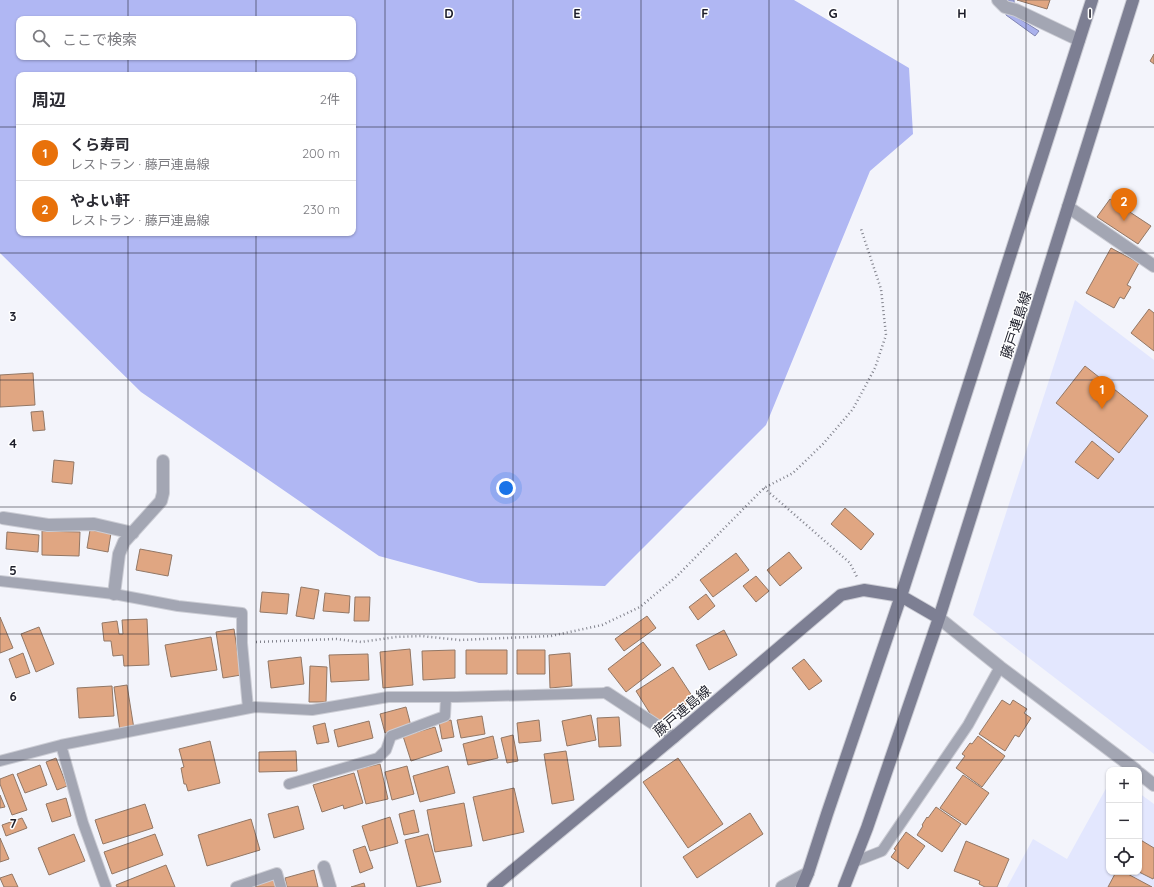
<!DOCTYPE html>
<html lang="ja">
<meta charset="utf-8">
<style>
:root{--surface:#fff;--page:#f2f2f3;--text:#2b2b33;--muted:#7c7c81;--line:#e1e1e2;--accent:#111827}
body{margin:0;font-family:Quicksand,"Noto Sans JP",sans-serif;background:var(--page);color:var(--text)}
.controls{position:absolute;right:12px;bottom:12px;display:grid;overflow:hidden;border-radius:8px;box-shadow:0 1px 3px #0004}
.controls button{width:36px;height:36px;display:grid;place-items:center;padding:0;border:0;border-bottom:1px solid var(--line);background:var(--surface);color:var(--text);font:20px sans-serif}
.you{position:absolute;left:506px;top:488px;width:14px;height:14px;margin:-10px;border:3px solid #fff;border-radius:50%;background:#1a73e8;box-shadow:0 0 0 6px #1a73e833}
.badge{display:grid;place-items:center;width:26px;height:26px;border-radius:50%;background:var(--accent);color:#fff;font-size:13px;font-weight:700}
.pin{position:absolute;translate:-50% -33px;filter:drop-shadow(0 1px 2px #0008)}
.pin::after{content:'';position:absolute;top:21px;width:14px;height:12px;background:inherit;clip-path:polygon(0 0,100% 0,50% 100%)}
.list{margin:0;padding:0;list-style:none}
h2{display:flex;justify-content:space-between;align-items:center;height:52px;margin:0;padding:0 16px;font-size:17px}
h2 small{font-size:13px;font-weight:400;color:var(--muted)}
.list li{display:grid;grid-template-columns:26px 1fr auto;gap:12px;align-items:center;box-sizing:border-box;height:56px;padding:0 16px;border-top:1px solid var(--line)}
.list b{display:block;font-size:15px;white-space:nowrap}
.list p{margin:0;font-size:13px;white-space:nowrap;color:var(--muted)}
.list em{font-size:13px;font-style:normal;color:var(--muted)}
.icon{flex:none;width:22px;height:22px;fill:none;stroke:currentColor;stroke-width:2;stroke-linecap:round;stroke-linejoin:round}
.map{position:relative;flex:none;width:1154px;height:887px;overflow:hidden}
.search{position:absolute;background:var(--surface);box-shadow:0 1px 3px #0004;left:16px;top:16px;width:340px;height:44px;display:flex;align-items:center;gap:10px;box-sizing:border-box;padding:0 14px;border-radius:8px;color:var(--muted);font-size:15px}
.panel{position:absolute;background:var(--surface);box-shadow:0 1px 3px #0004;left:16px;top:72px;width:340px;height:164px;border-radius:8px}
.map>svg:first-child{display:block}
.built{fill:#e3e7fe}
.forest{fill:#b0b7f3;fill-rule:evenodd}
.water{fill:#aab1ec;stroke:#8085b2}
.building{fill:#e0a682;stroke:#927765}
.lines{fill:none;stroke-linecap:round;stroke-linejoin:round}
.lane-casing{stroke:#cccdd5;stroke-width:12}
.street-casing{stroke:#cccdd5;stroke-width:14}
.secondary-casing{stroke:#cccdd5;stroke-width:14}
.path{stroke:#82838d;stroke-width:2.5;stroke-dasharray:1 3;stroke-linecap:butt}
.lane{stroke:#a3a6b3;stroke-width:10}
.street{stroke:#a3a6b3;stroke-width:12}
.secondary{stroke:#7d7f93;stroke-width:12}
.grid{fill:none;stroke:#1d1e2a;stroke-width:1;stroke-opacity:0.55}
.labels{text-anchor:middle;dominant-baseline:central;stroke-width:3;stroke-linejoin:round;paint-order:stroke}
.street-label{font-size:14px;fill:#1d1e2a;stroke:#fff}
.grid-label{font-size:13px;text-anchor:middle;font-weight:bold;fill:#1d1e2a;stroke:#fff;stroke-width:3;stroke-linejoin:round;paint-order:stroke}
</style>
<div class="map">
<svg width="1154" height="887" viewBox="0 0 1154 887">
<rect width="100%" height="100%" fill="#f3f4fb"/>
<path class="built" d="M 1075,300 L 1154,360 L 1154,754 L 973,615 Z
M 1109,783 L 1109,872 L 1139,872 L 1139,793 L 1154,804 L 1154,887 L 1007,887 L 1033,839 L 1067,859 Z"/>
<path class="forest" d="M 0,0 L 794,0 L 909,68 L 913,134 L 870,171 L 766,425 L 605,586 L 479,583 L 379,556 L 141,392 L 0,253 ZM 19,19 L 353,19 L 353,57 L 19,57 ZM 19,75 L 353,75 L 353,233 L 19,233 Z"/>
<path class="water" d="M 1007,0 L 1014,0 L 1015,16 L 1039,31 L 1035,36 L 1006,15 Z"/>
<path class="building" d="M 1017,0 L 1050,0 L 1047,9 Z
M 1154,54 L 1154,64 L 1150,61 Z
M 1110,199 L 1151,226 L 1138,244 L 1097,217 Z
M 1111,248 L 1139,263 L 1127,285 L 1131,287 L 1124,299 L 1120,297 L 1114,308 L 1086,293 Z
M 1149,309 L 1154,313 L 1154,351 L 1131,333 Z
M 1085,366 L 1148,416 L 1119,453 L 1056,403 Z
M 33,373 L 35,405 L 0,407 L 0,375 Z
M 43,411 L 45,430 L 33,431 L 31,412 Z
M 1092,441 L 1114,459 L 1098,479 L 1075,462 Z
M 54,460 L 74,462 L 72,484 L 52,482 Z
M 845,508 L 874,534 L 861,550 L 831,524 Z
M 90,530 L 111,533 L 108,552 L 87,548 Z
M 42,531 L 80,532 L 79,556 L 42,555 Z
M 7,532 L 39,535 L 38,552 L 6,549 Z
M 140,549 L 172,555 L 168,576 L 136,570 Z
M 789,552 L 802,568 L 780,586 L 767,570 Z
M 736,553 L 749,570 L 713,597 L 700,580 Z
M 756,576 L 769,591 L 756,602 L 743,586 Z
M 301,587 L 319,590 L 314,619 L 296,616 Z
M 262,592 L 289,594 L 287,614 L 260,612 Z
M 325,593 L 350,596 L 349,613 L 323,611 Z
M 706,594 L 715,606 L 698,620 L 689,607 Z
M 355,597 L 370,597 L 369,621 L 354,621 Z
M 647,616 L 656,628 L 624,651 L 615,639 Z
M 0,617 L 13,648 L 0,653 Z
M 147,619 L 149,665 L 124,666 L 123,655 L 113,656 L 111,641 L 104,641 L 102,623 L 117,621 L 119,634 L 123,634 L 122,620 Z
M 39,627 L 54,664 L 36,672 L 21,634 Z
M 234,629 L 241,675 L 223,678 L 216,632 Z
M 724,630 L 737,655 L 709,670 L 696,645 Z
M 211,637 L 217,670 L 171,677 L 165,645 Z
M 643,642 L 661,665 L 626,692 L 608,669 Z
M 410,649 L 413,685 L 383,688 L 380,652 Z
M 455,650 L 455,678 L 423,680 L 422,651 Z
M 466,650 L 507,650 L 507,674 L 466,674 Z
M 517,650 L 545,650 L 545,674 L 517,674 Z
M 23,653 L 30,673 L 16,678 L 9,659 Z
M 570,653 L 572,686 L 550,688 L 549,655 Z
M 368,654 L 369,680 L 331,682 L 329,655 Z
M 301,657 L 304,684 L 271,688 L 268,661 Z
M 804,659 L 822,681 L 809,690 L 792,668 Z
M 310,666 L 327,667 L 326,702 L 309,702 Z
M 673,667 L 694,699 L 656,723 L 636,691 Z
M 127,685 L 134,729 L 120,731 L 114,687 Z
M 112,686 L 114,716 L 79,718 L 77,688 Z
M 1002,700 L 1010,705 L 1013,700 L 1027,709 L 1024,713 L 1031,718 L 1019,737 L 1015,735 L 1005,751 L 979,734 Z
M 406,707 L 411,726 L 385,733 L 380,714 Z
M 591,715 L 596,740 L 567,746 L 562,721 Z
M 482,716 L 485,734 L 461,738 L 457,720 Z
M 619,717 L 621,746 L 599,747 L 597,718 Z
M 451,720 L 454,737 L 442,739 L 439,722 Z
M 539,720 L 541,741 L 519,743 L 517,723 Z
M 369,721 L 373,738 L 338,747 L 334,730 Z
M 325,723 L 329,742 L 317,744 L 313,726 Z
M 435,727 L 442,751 L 411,761 L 403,736 Z
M 513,735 L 518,761 L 507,763 L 501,738 Z
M 493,736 L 498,758 L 468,765 L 463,744 Z
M 978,736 L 1005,756 L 982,787 L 956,768 L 965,756 L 962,754 L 970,743 L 972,744 Z
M 210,741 L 220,783 L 188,791 L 186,784 L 184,784 L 181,768 L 184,767 L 179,749 Z
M 296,751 L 297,771 L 259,772 L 259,752 Z
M 566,751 L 574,800 L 552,804 L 544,754 Z
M 56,758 L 67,786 L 57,790 L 46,762 Z
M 678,758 L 723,824 L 688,848 L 643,782 Z
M 380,764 L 388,799 L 366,804 L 357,769 Z
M 40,765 L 47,785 L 25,793 L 17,774 Z
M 407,766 L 414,794 L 392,800 L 385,772 Z
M 448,766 L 455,793 L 420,802 L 413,776 Z
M 354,773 L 363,803 L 344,809 L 343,805 L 322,812 L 313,785 Z
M 13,774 L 27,810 L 12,815 L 0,784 L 0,779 Z
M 963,775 L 989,793 L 966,825 L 940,808 Z
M 514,788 L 524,832 L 483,841 L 473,797 Z
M 0,795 L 5,807 L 0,808 Z
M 66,798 L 71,816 L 52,822 L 46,804 Z
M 464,803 L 472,846 L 435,852 L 427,810 Z
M 145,804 L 153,828 L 103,844 L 95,820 Z
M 298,806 L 304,829 L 274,838 L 268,814 Z
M 936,807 L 961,824 L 942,852 L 917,835 L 923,826 L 922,825 L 927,817 L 928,818 Z
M 414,810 L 419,832 L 404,835 L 399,814 Z
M 750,813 L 763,834 L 697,878 L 683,857 Z
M 390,817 L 398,843 L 370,851 L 362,826 Z
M 22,818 L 27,828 L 6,836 L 2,825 Z
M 251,819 L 260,850 L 207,866 L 198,835 Z
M 906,832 L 925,846 L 908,869 L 891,857 L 896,850 L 894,849 Z
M 74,834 L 85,861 L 49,875 L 38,848 Z
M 155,834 L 163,855 L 112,874 L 104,852 Z
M 428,834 L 441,882 L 417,887 L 405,840 Z
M 0,838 L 9,859 L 0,862 Z
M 1139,839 L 1154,848 L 1154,877 L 1153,879 L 1139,872 Z
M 966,841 L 1009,859 L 997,887 L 985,887 L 979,884 L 980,881 L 954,871 Z
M 365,846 L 373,868 L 360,873 L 353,850 Z
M 166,865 L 175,887 L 117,887 L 116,885 Z
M 314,870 L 318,887 L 287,887 L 285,878 Z
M 1116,872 L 1124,872 L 1152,887 L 1108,887 Z
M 12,874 L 18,887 L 4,887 L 0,878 Z
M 274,878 L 277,887 L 254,887 L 253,885 Z
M 364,883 L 365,887 L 351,887 Z"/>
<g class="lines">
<g class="lane-casing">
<path id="lane" d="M 0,581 L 114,594 L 178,606 L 242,613 L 242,643 L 248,708
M 61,745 L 83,823 L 106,887
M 0,761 L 61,745 L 255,707 L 312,710 L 388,697 L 457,697 L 607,693
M 289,784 L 378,758 L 386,750 L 391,736 L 445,716 L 446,697
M 854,862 L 882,851 L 968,725 L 1000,667
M 236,887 L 277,873 L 281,887"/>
</g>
<g class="street-casing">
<path id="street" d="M 998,0 L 1005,7 L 1016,10 L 1079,40
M 1068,207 L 1154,266
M 3,518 L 48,525 L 94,524 L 133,533
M 114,594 L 119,554 L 124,542 L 161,501 L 163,493 L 163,461
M 939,618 L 1000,667 L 1136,770
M 607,693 L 674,737
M 1139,773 L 1154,785
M 324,867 L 330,887
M 782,887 L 808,873"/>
</g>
<g class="secondary-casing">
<path id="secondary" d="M 493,887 L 674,737 L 841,595 L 864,590 L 901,596 L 939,618
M 802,887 L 808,873 L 827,814 L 901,596 L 1092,0
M 844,887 L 867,828 L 939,618 L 1133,0"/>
</g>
<path class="path" d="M 764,488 L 850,563 L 857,577
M 256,642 L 336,639 L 361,642 L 396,637 L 421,636 L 460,640 L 551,636 L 602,625 L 640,607 L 676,577 L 764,488 L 793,473 L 823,444 L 853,409 L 875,368 L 886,335 L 881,289 L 861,229"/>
<use href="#lane" class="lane"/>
<use href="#street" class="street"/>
<use href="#secondary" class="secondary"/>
</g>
<path class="grid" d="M 128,0 L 128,19M 256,0 L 256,19M 385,0 L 385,887M 513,0 L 513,887M 641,0 L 641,887M 769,0 L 769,887M 898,0 L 898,887M 1026,0 L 1026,887M 128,57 L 128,75M 256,57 L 256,75M 0,127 L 19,127M 353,127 L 1154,127M 128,233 L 128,887M 256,233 L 256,887M 0,253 L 1154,253M 0,380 L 1154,380M 0,507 L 1154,507M 0,634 L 1154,634M 0,760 L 1154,760"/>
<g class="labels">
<g class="street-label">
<text transform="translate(1016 325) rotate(-72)">藤戸連島線</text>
<text transform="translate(682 711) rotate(-40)">藤戸連島線</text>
</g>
</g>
<g class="grid-label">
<text x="449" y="18">D</text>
<text x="577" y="18">E</text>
<text x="705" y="18">F</text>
<text x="833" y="18">G</text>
<text x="962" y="18">H</text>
<text x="1090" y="18">I</text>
<text x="13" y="321">3</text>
<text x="13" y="448">4</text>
<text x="13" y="575">5</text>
<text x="13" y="701">6</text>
<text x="13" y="828">7</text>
</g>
</svg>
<div class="controls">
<button>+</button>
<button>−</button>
<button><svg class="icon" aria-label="locate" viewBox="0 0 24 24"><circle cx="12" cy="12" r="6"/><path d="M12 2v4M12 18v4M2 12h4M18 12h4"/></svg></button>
</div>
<div class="you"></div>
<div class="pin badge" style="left:1102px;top:409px;background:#e8710a">1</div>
<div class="pin badge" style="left:1124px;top:221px;background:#e8710a">2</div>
<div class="search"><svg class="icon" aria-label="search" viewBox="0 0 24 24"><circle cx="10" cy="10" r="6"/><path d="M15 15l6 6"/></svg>ここで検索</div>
<section class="panel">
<h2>周辺<small>2件</small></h2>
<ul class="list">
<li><span class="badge" style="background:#e8710a">1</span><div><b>くら寿司</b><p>レストラン · 藤戸連島線</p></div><em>200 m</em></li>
<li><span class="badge" style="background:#e8710a">2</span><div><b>やよい軒</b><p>レストラン · 藤戸連島線</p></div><em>230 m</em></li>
</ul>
</section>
</div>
